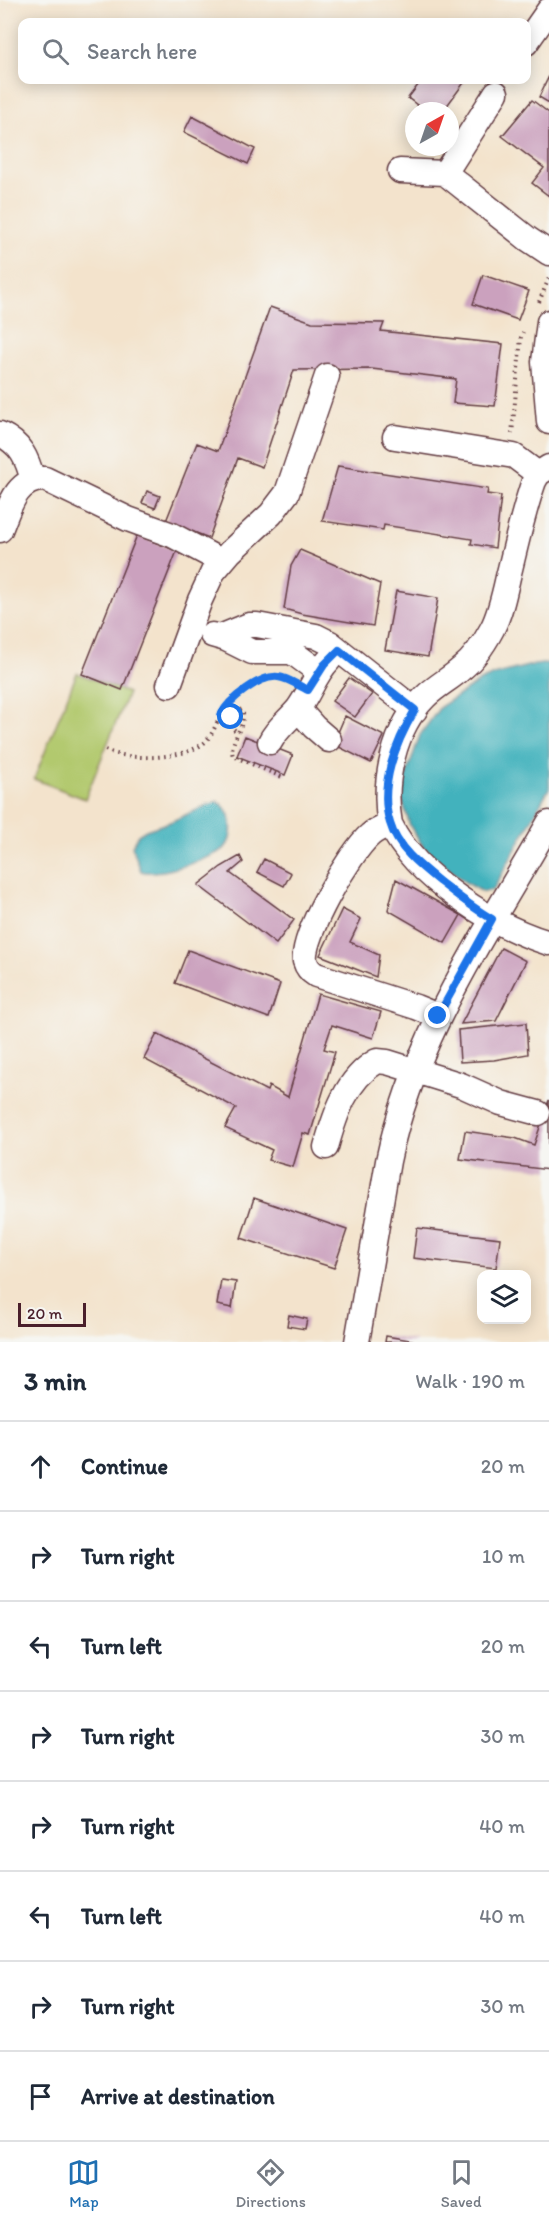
<!DOCTYPE html>
<meta charset="utf-8">
<style>
:root{--surface:#fff;--page:#f6f6f7;--text:#1f2937;--muted:#747a83;--line:#e0e1e3;--accent:#1f6fb2}
body{margin:0;font-family:Itim,sans-serif;background:var(--page);color:var(--text)}
.controls{position:absolute;right:18px;bottom:18px;display:grid;overflow:hidden;border-radius:12px;box-shadow:0 3px 15px #0003}
.controls button{width:54px;height:54px;display:grid;place-items:center;padding:0;border:0;border-bottom:2px solid var(--line);background:var(--surface);color:var(--text);font:30px sans-serif}
.compass{position:absolute;left:405px;top:102px;width:54px;height:54px;border-radius:50%;background:var(--surface);box-shadow:0 3px 15px #0003;rotate:40deg}
.scale{position:absolute;left:18px;bottom:15px;width:68px;box-sizing:border-box;padding-left:6px;border:3px solid #4a1f2b;border-top:0;font-size:16px;line-height:21px;white-space:nowrap;color:#4a1f2b;-webkit-text-stroke:4px #f6f6f2;paint-order:stroke}
.stop{position:absolute;width:18px;height:18px;margin:-14px;border:4px solid #1a73e8;border-radius:50%;background:#fff}
.stop.end{background:#1a73e8;border-color:#fff;box-shadow:0 2px 6px #0008}
.list{margin:0;padding:0;list-style:none}
h2{display:flex;justify-content:space-between;align-items:center;height:78px;margin:0;padding:0 24px;font-size:26px}
h2 small{font-size:20px;font-weight:400;color:var(--muted)}
.list li{display:grid;grid-template-columns:39px 1fr auto;gap:18px;align-items:center;box-sizing:border-box;height:90px;padding:0 24px;border-top:2px solid var(--line)}
.list b{display:block;font-size:22px;white-space:nowrap}
.list em{font-size:20px;font-style:normal;color:var(--muted)}
.icon{flex:none;width:33px;height:33px;fill:none;stroke:currentColor;stroke-width:2;stroke-linecap:round;stroke-linejoin:round}
.map{position:relative;flex:none;width:549px;height:1342px;overflow:hidden}
.search{position:absolute;background:var(--surface);box-shadow:0 3px 15px #0003;left:18px;right:18px;top:18px;height:66px;display:flex;align-items:center;gap:15px;box-sizing:border-box;padding:0 21px;border-radius:12px;color:var(--muted);font-size:22px}
.sheet{height:798px;background:var(--surface)}
nav{display:flex;justify-content:space-around;align-items:center;box-sizing:border-box;height:84px;border-top:2px solid var(--line);background:var(--surface);font-size:16px;color:var(--muted)}
nav a{display:grid;justify-items:center;gap:3px}
nav .on{color:var(--accent)}
.map>svg:first-child{display:block}
.green{fill:#b2c96e;stroke:#7e744c;stroke-width:1.5}
.water{fill:#43b2bd;stroke:#466874;stroke-width:1.5}
.building{fill:#cba1be}
.lines{fill:none;stroke-linecap:round;stroke-linejoin:round}
.minor-casing{stroke:#633c43;stroke-width:27}
.path{stroke:#633c43;stroke-width:4;stroke-dasharray:1.5 4.5;stroke-linecap:butt}
.minor{stroke:#fff;stroke-width:24}
.route{stroke:#1a73e8;stroke-width:8}
</style>
<div class="map">
<svg width="549" height="1342" viewBox="0 0 549 1342">
<rect width="100%" height="100%" fill="#f6f6f2"/>
<filter id="ink" filterUnits="userSpaceOnUse"><feTurbulence type="fractalNoise" baseFrequency=".0167" numOctaves="2"/><feDisplacementMap in="SourceGraphic" scale="12" xChannelSelector="R" yChannelSelector="G"/><feConvolveMatrix kernelMatrix="1 2 1 2 8 2 1 2 1" color-interpolation-filters="sRGB"/></filter>
<filter id="wash" filterUnits="userSpaceOnUse"><feTurbulence type="fractalNoise" baseFrequency=".008" numOctaves="4" result="noise"/><feDisplacementMap in="SourceGraphic" scale="24" xChannelSelector="R" yChannelSelector="G"/><feGaussianBlur stdDeviation="1.35" result="paint"/><feColorMatrix in="noise" values="0 0 0 0 0 0 0 0 0 0 0 0 0 0 0 0 0 1.4 0 .05"/><feComposite in="paint" operator="in"/></filter>
<g filter="url(#wash)">
<rect width="100%" height="100%" fill="#f3e3cc"/>
<path class="green" d="M 77,673 L 128,693 L 85,799 L 34,779 Z"/>
<path class="water" d="M 549,663 L 549,788 L 493,890 L 483,892 L 465,882 L 424,848 L 410,826 L 400,793 L 420,735 L 440,707 L 480,681 L 497,674 L 528,666 Z
M 217,801 C 233,810 236,836 224,849 C 208,859 159,877 141,871 L 132,846 L 138,835 L 146,830 L 170,822 Z"/>
<g id="blocks">
<path class="building" d="M 549,76 L 549,103 L 539,97 Z
M 422,80 L 466,80 L 443,111 L 425,111 L 408,98 Z
M 532,100 L 549,113 L 549,196 L 532,183 L 544,168 L 502,136 Z
M 192,116 L 255,149 L 248,164 L 184,132 Z
M 483,275 L 529,291 L 518,320 L 473,304 Z
M 270,307 L 312,322 L 384,323 L 381,331 L 503,344 L 495,406 L 453,403 L 456,379 L 372,369 L 294,370 L 262,467 L 238,458 L 209,538 L 166,521 L 197,443 L 218,451 Z
M 338,466 L 488,489 L 487,494 L 501,496 L 495,548 L 471,544 L 472,539 L 384,525 L 383,530 L 322,521 Z
M 147,491 L 160,496 L 155,508 L 142,503 Z
M 137,535 L 177,551 L 122,690 L 82,674 Z
M 300,550 L 380,584 L 373,626 L 302,614 L 284,609 L 291,566 Z
M 396,591 L 438,598 L 428,657 L 385,650 Z
M 349,678 L 372,694 L 355,717 L 332,701 Z
M 345,716 L 384,736 L 371,763 L 333,744 Z
M 245,736 L 293,755 L 285,775 L 237,756 Z
M 240,856 L 243,862 L 230,873 L 294,920 L 276,944 L 198,885 L 221,867 Z
M 264,859 L 291,873 L 284,886 L 257,872 Z
M 396,879 L 461,915 L 445,943 L 388,910 Z
M 342,909 L 361,919 L 350,942 L 379,955 L 376,977 L 320,955 Z
M 501,948 L 526,961 L 496,1021 L 461,1024 Z
M 188,950 L 280,984 L 269,1018 L 175,983 Z
M 318,994 L 381,1012 L 373,1038 L 332,1025 L 324,1049 L 335,1052 L 310,1135 L 303,1133 L 293,1167 L 268,1160 L 272,1150 L 225,1128 L 236,1108 L 144,1059 L 157,1034 L 267,1091 L 269,1086 L 288,1097 Z
M 526,1023 L 528,1054 L 494,1060 L 460,1062 L 458,1030 Z
M 549,1100 L 549,1170 L 460,1159 L 465,1131 L 515,1138 L 534,1145 Z
M 254,1198 L 347,1230 L 334,1268 L 241,1238 Z
M 417,1228 L 500,1238 L 496,1268 L 413,1258 Z
M 221,1280 L 236,1282 L 232,1308 L 217,1305 Z
M 289,1315 L 307,1319 L 305,1329 L 287,1326 Z
M 386,1336 L 415,1341 L 415,1342 L 385,1342 Z"/>
</g>
</g>
<g filter="url(#ink)">
<use href="#blocks" fill-opacity="0" stroke="#633c43" stroke-width="1.5"/>
<g class="lines">
<g class="minor-casing">
<path id="minor" d="M 526,43 L 549,10
M 400,171 L 445,173 L 528,239 L 549,253
M 445,173 L 496,93
M 549,322 L 544,362 L 549,422
M 0,434 C 21,444 27,458 33,480
M 395,437 L 514,456 L 538,474
M 0,530 C 9,508 16,478 45,479 L 128,519 L 172,535 L 221,561
M 212,635 L 226,639 L 252,652 L 292,652 L 319,672
M 220,637 L 249,625 L 257,625 L 316,636 L 330,643 L 415,710
M 169,685 L 200,600 L 213,572 L 230,552 L 271,514 L 287,493 L 327,376
M 298,709 L 314,727 L 329,740
M 270,742 C 277,728 288,721 298,709 C 310,693 315,674 329,660
M 390,824 C 416,878 493,926 549,943
M 438,1016 L 416,1007 L 316,975 C 311,972 307,968 305,961 C 301,936 350,852 370,835 C 375,830 383,827 390,824 C 382,782 394,728 425,697 C 436,686 450,679 461,669 C 474,659 484,644 492,629 C 500,614 504,595 508,577 C 516,545 523,512 534,481 L 538,474 L 549,467
M 326,1147 C 335,1115 346,1079 377,1061 L 387,1062 L 461,1085 L 501,1103 L 538,1113
M 357,1342 L 388,1161 C 414,1036 487,932 549,823"/>
</g>
<path class="path" d="M 539,302 L 549,278
M 512,434 L 521,337 L 523,332
M 221,715 L 230,719 L 234,713 L 242,709 C 248,725 228,741 233,756 L 282,777
M 230,719 L 230,726 L 238,733
M 105,750 C 129,761 182,760 204,743 C 214,734 216,722 223,711 C 233,694 254,684 272,677 L 276,676 L 289,681"/>
<use href="#minor" class="minor"/>
</g>
</g>
<g class="lines" filter="url(#ink)">
<path class="route" d="M 231,717 L 230,719 L 221,715 C 229,699 260,675 278,677 C 288,678 299,686 308,690 L 324,665 L 339,650 L 415,710 C 396,742 378,786 390,823 C 397,848 420,866 440,882 C 457,895 473,908 492,919 L 438,1016"/>
</g>
</svg>
<div class="controls">
<button><svg class="icon" aria-label="layers" viewBox="0 0 24 24"><path d="M12 4l9 5-9 5-9-5zM3 14l9 5 9-5"/></svg></button>
</div>
<svg class="compass" viewBox="-18 -18 36 36"><path d="M0-13l5 13h-10z" fill="#e53935"/><path d="M0 13l5-13h-10z" fill="#747a83"/></svg>
<div class="scale">20 m</div>
<div class="stop" style="left:231px;top:717px"></div>
<div class="stop end" style="left:438px;top:1016px"></div>
<div class="search"><svg class="icon" aria-label="search" viewBox="0 0 24 24"><circle cx="10" cy="10" r="6"/><path d="M15 15l6 6"/></svg>Search here</div>
</div>
<section class="sheet">
<h2>3 min<small>Walk · 190 m</small></h2>
<ul class="list">
<li><svg class="icon" aria-label="ahead" viewBox="0 0 24 24"><path d="M12 20V5M6 11l6-6 6 6"/></svg><div><b>Continue</b></div><em>20 m</em></li>
<li><svg class="icon" aria-label="right" viewBox="0 0 24 24"><path d="M7 20v-9h11M14 6l5 5-5 5"/></svg><div><b>Turn right</b></div><em>10 m</em></li>
<li><svg class="icon" aria-label="left" viewBox="0 0 24 24"><path d="M17 20v-9H6M10 6l-5 5 5 5"/></svg><div><b>Turn left</b></div><em>20 m</em></li>
<li><svg class="icon" aria-label="right" viewBox="0 0 24 24"><path d="M7 20v-9h11M14 6l5 5-5 5"/></svg><div><b>Turn right</b></div><em>30 m</em></li>
<li><svg class="icon" aria-label="right" viewBox="0 0 24 24"><path d="M7 20v-9h11M14 6l5 5-5 5"/></svg><div><b>Turn right</b></div><em>40 m</em></li>
<li><svg class="icon" aria-label="left" viewBox="0 0 24 24"><path d="M17 20v-9H6M10 6l-5 5 5 5"/></svg><div><b>Turn left</b></div><em>40 m</em></li>
<li><svg class="icon" aria-label="right" viewBox="0 0 24 24"><path d="M7 20v-9h11M14 6l5 5-5 5"/></svg><div><b>Turn right</b></div><em>30 m</em></li>
<li><svg class="icon" aria-label="arrive" viewBox="0 0 24 24"><path d="M6 21V4h12l-3 4 3 4H6"/></svg><div><b>Arrive at destination</b></div></li>
</ul>
</section>
<nav>
<a class="on"><svg class="icon" aria-label="map" viewBox="0 0 24 24"><path d="M3 6l6-2 6 2 6-2v14l-6 2-6-2-6 2zM9 4v14M15 6v14"/></svg>Map</a>
<a><svg class="icon" aria-label="directions" viewBox="0 0 24 24"><path d="M12 3l9 9-9 9-9-9zM9 14v-3h6M13 9l2 2-2 2"/></svg>Directions</a>
<a><svg class="icon" aria-label="saved" viewBox="0 0 24 24"><path d="M7 4h10v16l-5-4-5 4z"/></svg>Saved</a>
</nav>
